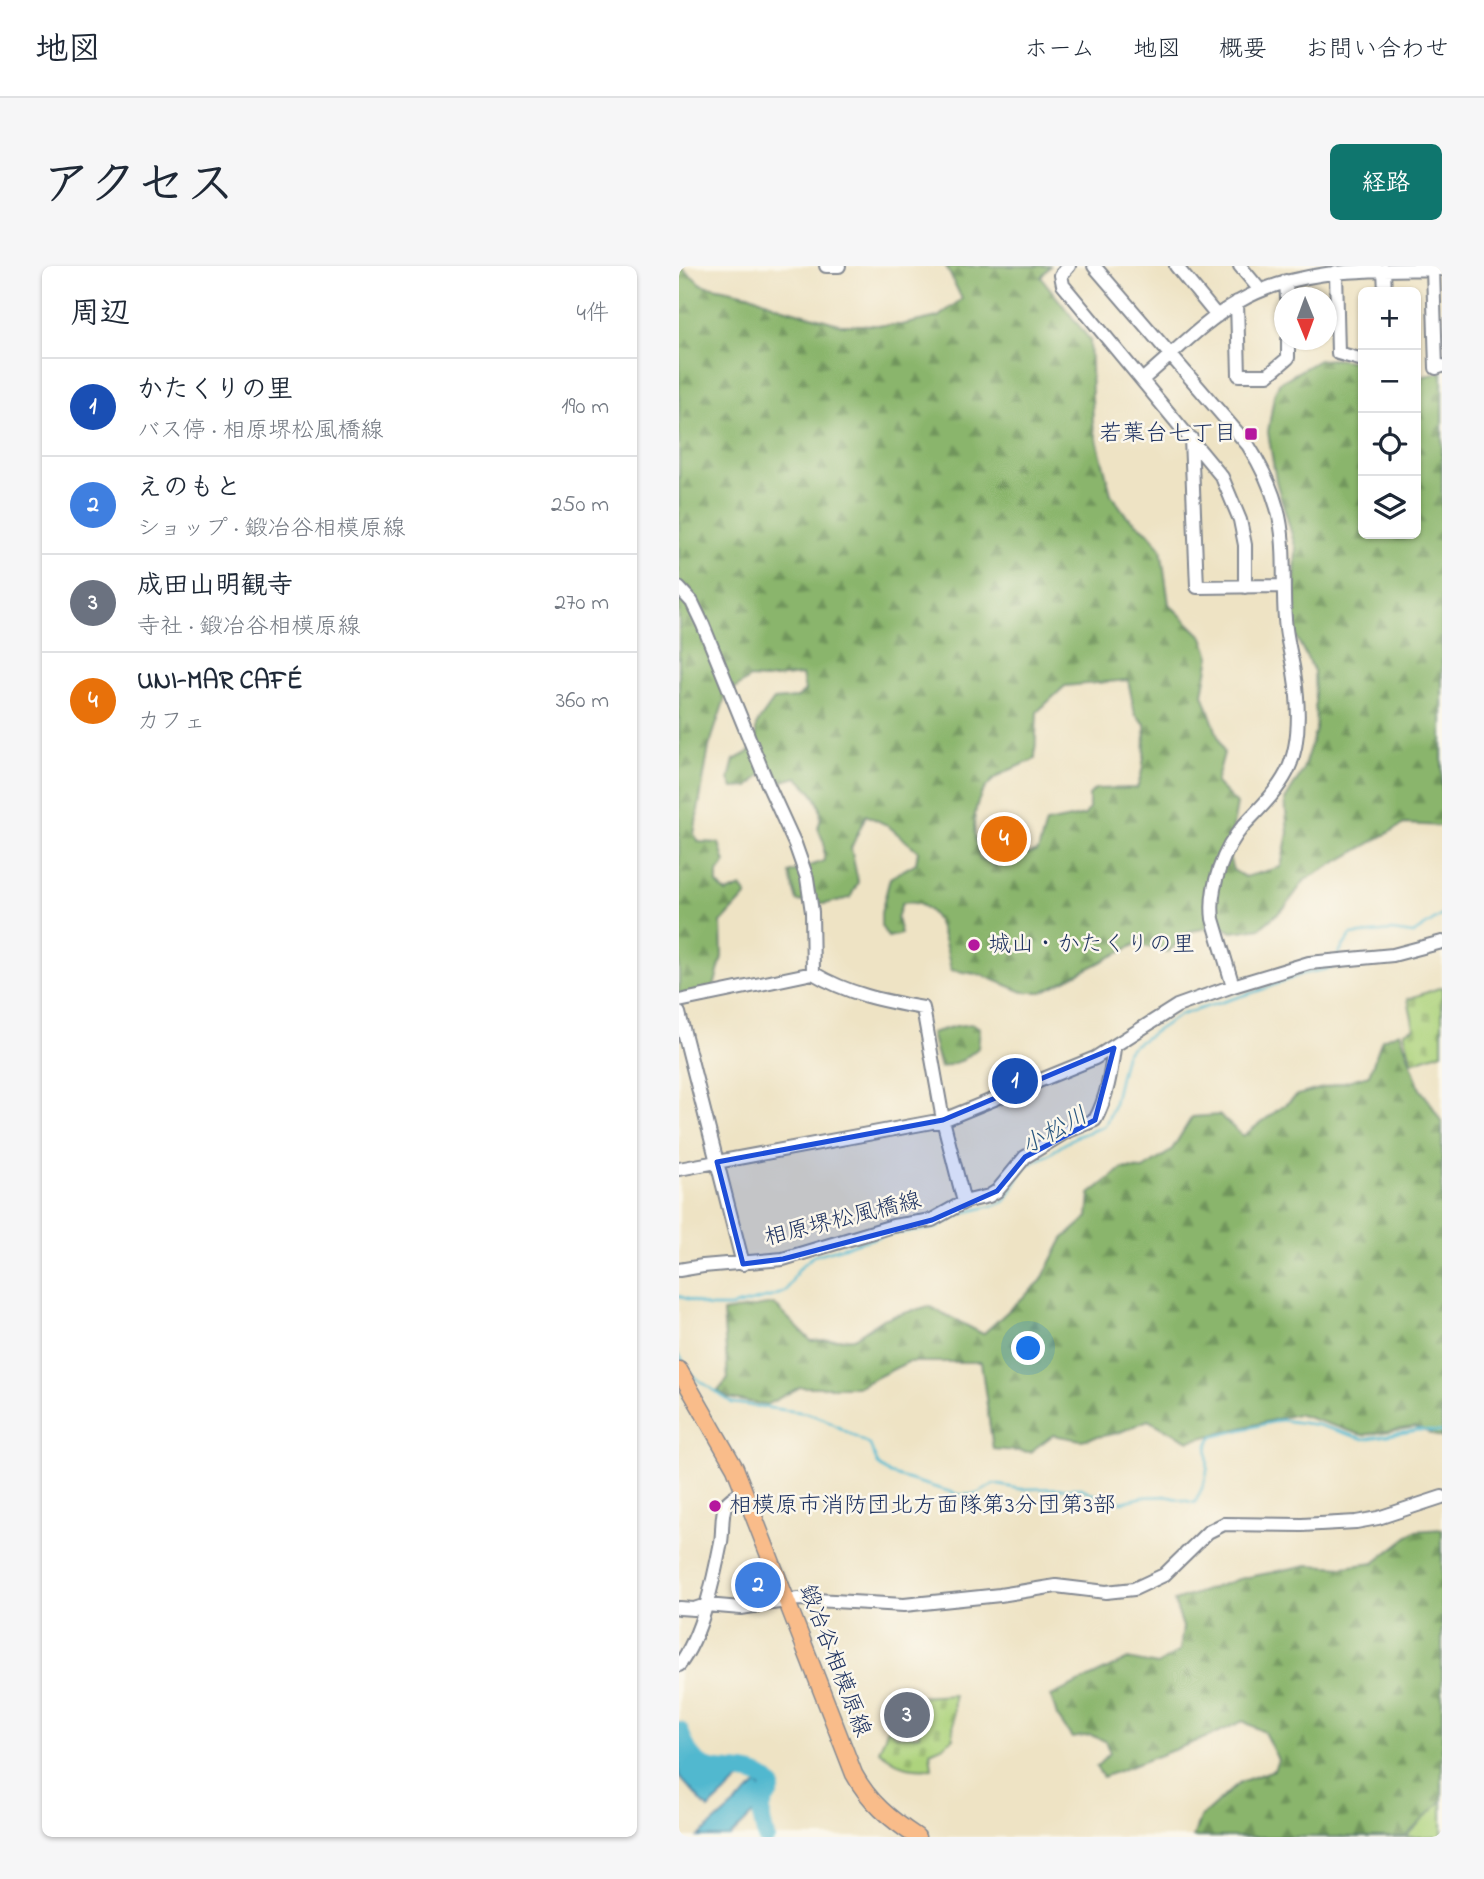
<!DOCTYPE html>
<html lang="ja">
<meta charset="utf-8">
<style>
:root{--surface:#fff;--page:#f6f6f7;--text:#1f2937;--muted:#747a83;--line:#e0e1e3;--accent:#0f766e}
body{margin:0;font-family:"Indie Flower","Klee One",sans-serif;background:var(--page);color:var(--text)}
.controls{position:absolute;right:21px;top:21px;display:grid;overflow:hidden;border-radius:10px;box-shadow:0 2px 5px #0004}
.controls button{width:63px;height:63px;display:grid;place-items:center;padding:0;border:0;border-bottom:2px solid var(--line);background:var(--surface);color:var(--text);font:35px sans-serif}
.compass{position:absolute;left:595px;top:21px;width:63px;height:63px;border-radius:50%;background:var(--surface);box-shadow:0 2px 5px #0004;rotate:179deg}
.you{position:absolute;left:350px;top:1083px;width:24px;height:24px;margin:-18px;border:5px solid #fff;border-radius:50%;background:#1a73e8;box-shadow:0 0 0 10px #1a73e833}
.badge{display:grid;place-items:center;width:46px;height:46px;border-radius:50%;background:var(--accent);color:#fff;font-size:23px;font-weight:700}
.pin{position:absolute;translate:-50% -50%;border:4px solid #fff;box-shadow:0 2px 7px #0006}
.list{margin:0;padding:0;list-style:none}
h2{display:flex;justify-content:space-between;align-items:center;height:91px;margin:0;padding:0 28px;font-size:30px}
h2 small{font-size:23px;font-weight:400;color:var(--muted)}
.list li{display:grid;grid-template-columns:46px 1fr auto;gap:21px;align-items:center;box-sizing:border-box;height:98px;padding:0 28px;border-top:2px solid var(--line)}
.list b{display:block;font-size:26px;white-space:nowrap}
.list p{margin:0;font-size:23px;white-space:nowrap;color:var(--muted)}
.list em{font-size:23px;font-style:normal;color:var(--muted)}
.icon{flex:none;width:38px;height:38px;fill:none;stroke:currentColor;stroke-width:2;stroke-linecap:round;stroke-linejoin:round}
.map{position:relative;flex:none;width:763px;height:1571px;overflow:hidden;border-radius:10px}
header{display:flex;align-items:center;gap:42px;box-sizing:border-box;height:98px;padding:0 35px;background:var(--surface);border-bottom:2px solid var(--line)}
header strong{font-size:33px}
nav{display:flex;gap:38px;margin-inline-start:auto;font-size:24px}
.intro{display:flex;align-items:center;justify-content:space-between;box-sizing:border-box;height:168px;padding:0 42px}
h1{margin:0;font-size:49px}
.button{padding:18px 32px;border-radius:10px;background:var(--accent);color:#fff;font-size:24px;font-weight:700}
main{display:flex;gap:42px;padding:0 42px}
aside{flex:1;background:var(--surface);border-radius:10px;box-shadow:0 2px 5px #0004}
.map>svg:first-child{display:block}
.forest{fill:url(#forest-firs);stroke:#527265;stroke-width:2;fill-rule:evenodd}
.cemetery{fill:url(#cemetery-stones);stroke:#64816e;stroke-width:2}
.park{fill:#add37d;stroke:#64816e;stroke-width:2}
.water{fill:#51b8cf;stroke:#367496;stroke-width:2}
.lines{fill:none;stroke-linecap:round;stroke-linejoin:round}
.stream{stroke:#51b8cf;stroke-width:2.5}
.river{stroke:#51b8cf;stroke-width:18}
.minor-casing{stroke:#848991;stroke-width:16}
.major-casing{stroke:#848991;stroke-width:19}
.minor{stroke:#fff;stroke-width:12}
.major{stroke:#f9bc8a;stroke-width:16}
.marked{fill:#1d4ed8;fill-opacity:0.2;stroke:#1d4ed8;stroke-width:5;stroke-linejoin:round}
.poi-dot{fill:#b5179e;stroke:#fbf7ec;stroke-width:2.5}
.labels{text-anchor:middle;dominant-baseline:central;stroke-width:5;stroke-linejoin:round;paint-order:stroke}
.poi-label{font-size:23px;fill:#1b2f5e;stroke:#fbf7ec;text-anchor:start}
.street-label{font-size:23px;fill:#1b2f5e;stroke:#fbf7ec}
.water-label{font-size:24px;font-style:italic;fill:#2b5880;stroke:#fbf7ec}
</style>
<header>
<strong>地図</strong>
<nav><a>ホーム</a><a>地図</a><a>概要</a><a>お問い合わせ</a></nav>
</header>
<div class="intro"><h1>アクセス</h1><a class="button">経路</a></div>
<main>
<aside>
<h2>周辺<small>4件</small></h2>
<ul class="list">
<li><span class="badge" style="background:#1a4fb4">1</span><div><b>かたくりの里</b><p>バス停 · 相原堺松風橋線</p></div><em>190 m</em></li>
<li><span class="badge" style="background:#3f7fe0">2</span><div><b>えのもと</b><p>ショップ · 鍛冶谷相模原線</p></div><em>250 m</em></li>
<li><span class="badge" style="background:#6b7280">3</span><div><b>成田山明観寺</b><p>寺社 · 鍛冶谷相模原線</p></div><em>270 m</em></li>
<li><span class="badge" style="background:#e8710a">4</span><div><b>UNI-MAR CAFÉ</b><p>カフェ</p></div><em>360 m</em></li>
</ul>
</aside>
<div class="map">
<svg width="763" height="1571" viewBox="0 0 763 1571">
<defs>
<pattern id="forest-firs" width="22" height="20" patternUnits="userSpaceOnUse" patternTransform="scale(1.75)"><rect width="22" height="20" fill="#8ab56c"/><path d="M5 1l3.5 6h-7zM16 11l3.5 6h-7z" fill="#70945c"/></pattern>
<pattern id="cemetery-stones" width="16" height="16" patternUnits="userSpaceOnUse" patternTransform="scale(1.75)"><rect width="16" height="16" fill="#add37d"/><path d="M2 7V4a2 2 0 0 1 4 0v3zM10 15v-3a2 2 0 0 1 4 0v3z" fill="#94b56e"/></pattern>
</defs>
<rect width="100%" height="100%" fill="#fbf7ec"/>
<filter id="ink" filterUnits="userSpaceOnUse"><feTurbulence type="fractalNoise" baseFrequency=".0143" numOctaves="2"/><feDisplacementMap in="SourceGraphic" scale="14" xChannelSelector="R" yChannelSelector="G"/><feConvolveMatrix kernelMatrix="1 2 1 2 8 2 1 2 1" color-interpolation-filters="sRGB"/></filter>
<filter id="wash" filterUnits="userSpaceOnUse"><feTurbulence type="fractalNoise" baseFrequency=".00686" numOctaves="4" result="noise"/><feDisplacementMap in="SourceGraphic" scale="28" xChannelSelector="R" yChannelSelector="G"/><feGaussianBlur stdDeviation="1.57" result="paint"/><feColorMatrix in="noise" values="0 0 0 0 0 0 0 0 0 0 0 0 0 0 0 0 0 1.4 0 .05"/><feComposite in="paint" operator="in"/></filter>
<g filter="url(#wash)">
<rect width="100%" height="100%" fill="#eee3c4"/>
<path class="forest" d="M 0,0 L 24,19 L 69,28 L 101,41 L 163,59 L 222,59 L 259,51 L 283,33 L 267,0 L 371,0 L 362,11 L 411,74 L 414,158 L 432,228 L 447,249 L 469,266 L 482,282 L 490,338 L 524,371 L 531,390 L 524,428 L 545,487 L 537,517 L 558,538 L 549,588 L 554,604 L 566,611 L 602,601 L 609,567 L 606,534 L 623,506 L 637,463 L 635,405 L 614,365 L 617,283 L 597,215 L 589,166 L 595,130 L 600,117 L 640,94 L 659,93 L 677,96 L 684,101 L 684,268 L 737,268 L 737,112 L 763,106 L 763,560 L 725,558 L 626,614 L 606,641 L 581,662 L 553,666 L 542,660 L 512,665 L 489,686 L 457,678 L 363,726 L 344,726 L 303,709 L 272,704 C 266,677 261,631 223,637 L 218,652 L 222,668 L 209,671 L 202,660 L 202,647 L 211,612 L 237,597 L 239,585 L 208,559 L 187,549 L 172,582 L 179,616 L 171,632 L 146,638 L 118,635 L 110,607 L 145,595 L 145,577 L 139,562 C 148,540 133,525 118,511 L 101,516 L 94,503 L 80,510 L 70,521 L 54,522 L 50,513 L 55,494 L 77,482 L 77,459 L 95,434 L 118,432 L 126,425 L 123,409 L 86,413 L 71,412 L 47,429 L 30,481 L 15,568 L 20,576 L 40,577 L 46,597 L 38,608 L 38,618 L 47,627 L 62,621 L 68,629 L 42,657 L 43,691 L 35,721 L 0,729 ZM 449,414 L 456,448 L 466,458 C 466,481 466,501 458,522 L 416,523 L 410,529 L 410,543 L 406,549 L 367,557 L 359,585 L 336,592 L 333,599 L 314,599 L 301,592 C 291,562 292,527 321,509 C 332,502 345,499 356,493 L 358,446 L 386,420 Z
M 294,758 L 301,762 L 299,782 L 284,794 L 261,802 L 252,767 L 277,760 Z
M 721,766 L 741,823 L 751,836 L 763,857 L 763,1172 L 736,1161 L 684,1169 L 618,1148 L 510,1175 L 469,1154 L 439,1167 L 402,1174 L 374,1169 L 351,1186 L 314,1183 L 302,1096 L 229,1096 L 178,1121 L 121,1121 L 87,1139 L 49,1132 L 39,1125 L 49,1113 L 44,1046 L 95,1038 L 132,1075 L 175,1072 L 204,1053 L 250,1040 L 304,1068 L 362,1015 L 384,973 L 409,951 L 411,928 L 444,902 L 464,903 L 492,885 L 513,851 L 540,849 L 564,870 L 619,829 L 690,809 L 703,773 Z
M 763,1263 L 763,1550 L 740,1571 L 514,1571 L 521,1552 L 561,1516 L 595,1504 L 599,1494 L 585,1466 L 564,1455 L 531,1470 L 424,1511 L 417,1501 L 431,1487 L 426,1475 L 412,1469 L 393,1472 L 378,1450 L 372,1430 L 449,1393 L 478,1399 L 501,1385 L 504,1361 L 495,1335 L 560,1313 L 629,1299 L 665,1301 L 695,1297 L 736,1265 Z"/>
<path class="cemetery" d="M 763,721 L 763,786 L 733,796 L 725,766 L 735,762 L 729,733 Z
M 275,1429 L 274,1472 L 263,1481 L 251,1486 L 253,1502 C 228,1504 221,1500 200,1485 L 209,1462 L 219,1470 L 240,1469 L 238,1431 Z"/>
<path class="park" d="M 763,1535 L 763,1571 L 726,1571 Z"/>
<path class="water" d="M 0,1481 C 12,1511 30,1507 58,1511 L 61,1514 L 29,1543 L 0,1510 Z
M 79,1518 L 83,1525 L 79,1531 L 77,1545 L 51,1571 L 19,1571 Z"/>
<g class="lines">
<path class="stream" d="M 659,688 L 672,669 L 713,665 L 734,668 L 763,649
M 0,1030 L 30,1041 L 51,1041 L 95,1030 L 107,1025 L 119,1004 L 134,990 L 206,969 L 258,962 L 287,946 L 317,939 L 326,935 L 346,901 L 367,890 L 396,871 L 426,860 L 434,841 L 446,789 L 451,782 L 501,749 L 582,724 L 623,708 L 653,702 L 655,698
M 0,1089 L 14,1110 L 53,1137 L 128,1147 L 145,1153 L 191,1179 L 199,1199 L 211,1208 L 282,1229 L 298,1228 L 315,1218 L 341,1223 L 402,1222 L 429,1235 L 444,1236 L 463,1231 L 487,1230 L 516,1237 C 521,1226 527,1217 528,1205 C 530,1192 525,1181 533,1171 L 602,1154 L 639,1159 L 685,1173 L 740,1164 L 763,1166"/>
<path class="river" d="M 0,1464 C 5,1474 8,1487 16,1494 C 36,1514 72,1495 93,1520 C 92,1528 88,1529 85,1536 C 80,1548 84,1559 87,1571"/>
</g>
</g>
<g filter="url(#ink)">
<g class="lines">
<g class="minor-casing">
<path id="minor" d="M 147,0 L 160,0
M 390,0 L 382,9 L 384,19 L 543,211 L 561,254 L 566,279 L 566,321
M 415,0 L 569,179 C 581,198 592,220 598,242 C 608,277 603,317 606,353 C 607,371 612,388 615,406 C 620,437 622,477 608,506 C 597,527 581,542 565,559 C 544,583 530,622 534,653 L 554,720
M 497,0 L 538,50
M 561,0 L 581,24
M 754,3 L 757,102 L 763,100
M 705,4 L 706,26
M 657,6 L 659,87 L 684,94
M 607,15 L 608,32
M 558,36 L 560,109 L 589,109 L 609,92 L 609,74
M 463,114 C 494,88 524,56 559,36 C 621,0 693,5 763,3
M 512,172 L 518,321 L 604,320
M 0,322 L 13,336 L 24,359 L 90,521 L 116,578 L 128,612 L 133,646 L 134,707
M 0,735 L 134,707 C 169,728 204,735 244,742 L 264,854 L 285,936
M 0,747 L 64,998
M 0,903 L 264,854 L 416,792 L 498,740 L 554,720 L 630,697 L 714,689 L 763,676
M 0,1004 L 24,1000 L 104,993 L 214,960 L 253,954 L 285,936 L 310,930 L 318,925 L 346,891 L 387,866 L 416,854 C 428,832 432,806 435,782
M 0,1342 L 15,1343 L 27,1339 L 62,1342 L 119,1333 L 225,1339 L 321,1329 L 377,1320 L 427,1326 L 455,1323 L 485,1309 L 529,1266 L 545,1258 L 623,1259 L 677,1256 L 699,1252 L 763,1231
M 0,1399 C 23,1370 35,1312 42,1276 C 44,1265 42,1247 47,1238 C 51,1232 59,1228 65,1225"/>
</g>
<g class="major-casing">
<path id="major" d="M 0,1104 L 56,1202 L 175,1508 C 190,1536 211,1553 238,1571"/>
</g>
<use href="#minor" class="minor"/>
<use href="#major" class="major"/>
</g>
</g>
<path class="marked" d="M 435,782 L 416,854 L 346,891 L 318,925 L 253,954 L 104,993 L 64,998 L 38,896 L 264,854 Z"/>
<g class="poi-dot">
<rect x="565" y="161" width="14" height="14" rx="3.5"/>
<circle cx="295" cy="679" r="7"/>
<circle cx="36" cy="1240" r="7"/>
</g>
<g class="labels">
<g class="poi-label">
<text x="558" y="168" text-anchor="end">若葉台七丁目</text>
<text x="309" y="679">城山・かたくりの里</text>
<text x="50" y="1240">相模原市消防団北方面隊第3分団第3部</text>
</g>
<g class="street-label">
<text transform="translate(164 954) rotate(-14)">相原堺松風橋線</text>
<text transform="translate(155 1395) rotate(69)">鍛冶谷相模原線</text>
</g>
<g class="water-label">
<text transform="translate(376 866) rotate(-29)">小松川</text>
</g>
</g>
</svg>
<div class="controls">
<button>+</button>
<button>−</button>
<button><svg class="icon" aria-label="locate" viewBox="0 0 24 24"><circle cx="12" cy="12" r="6"/><path d="M12 2v4M12 18v4M2 12h4M18 12h4"/></svg></button>
<button><svg class="icon" aria-label="layers" viewBox="0 0 24 24"><path d="M12 4l9 5-9 5-9-5zM3 14l9 5 9-5"/></svg></button>
</div>
<svg class="compass" viewBox="-18 -18 36 36"><path d="M0-13l5 13h-10z" fill="#e53935"/><path d="M0 13l5-13h-10z" fill="#747a83"/></svg>
<div class="you"></div>
<div class="pin badge" style="left:336px;top:815px;background:#1a4fb4">1</div>
<div class="pin badge" style="left:79px;top:1319px;background:#3f7fe0">2</div>
<div class="pin badge" style="left:228px;top:1449px;background:#6b7280">3</div>
<div class="pin badge" style="left:325px;top:573px;background:#e8710a">4</div>
</div>
</main>
